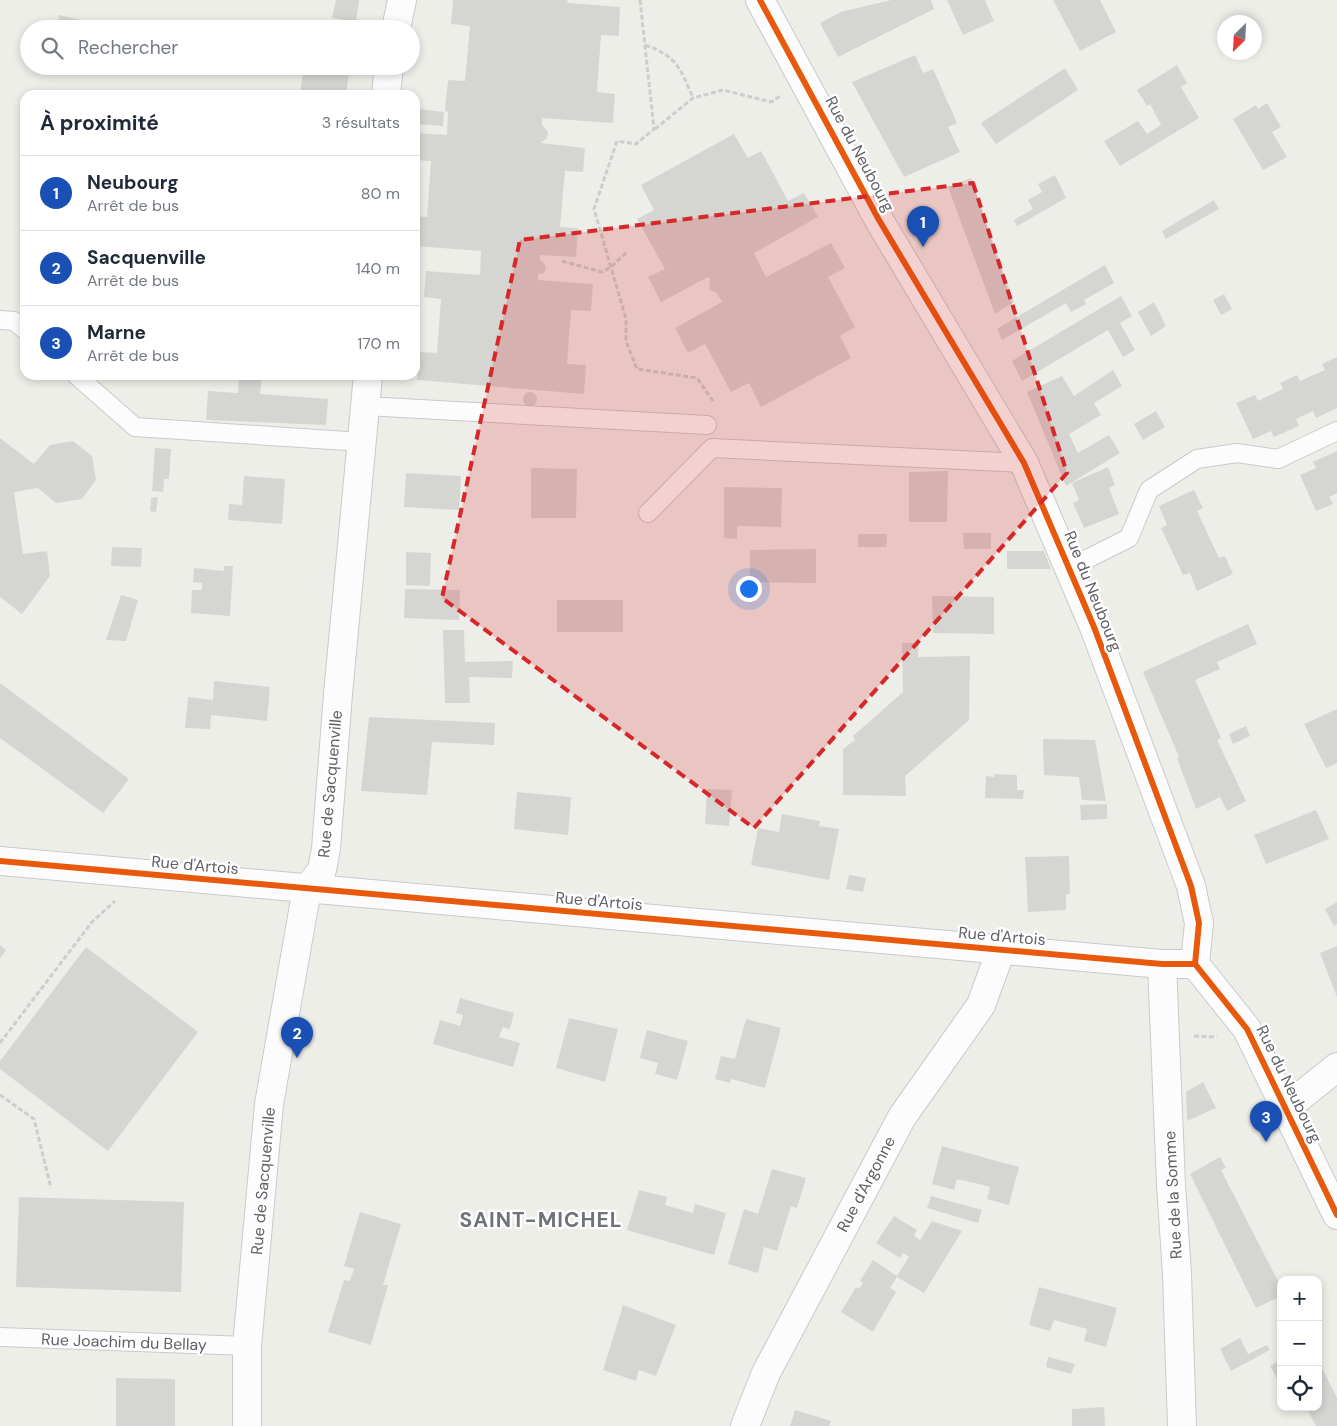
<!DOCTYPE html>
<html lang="fr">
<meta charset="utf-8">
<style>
:root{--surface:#fff;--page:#f2f2f3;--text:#1f2937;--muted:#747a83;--line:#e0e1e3;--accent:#909394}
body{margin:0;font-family:"DM Sans",sans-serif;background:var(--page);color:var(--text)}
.controls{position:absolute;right:15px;bottom:15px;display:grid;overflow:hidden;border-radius:10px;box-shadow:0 2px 8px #0003}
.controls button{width:45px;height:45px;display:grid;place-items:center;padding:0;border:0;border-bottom:1px solid var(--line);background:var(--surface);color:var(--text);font:25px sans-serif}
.compass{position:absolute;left:1217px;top:15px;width:45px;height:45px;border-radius:50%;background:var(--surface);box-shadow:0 2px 8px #0003;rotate:204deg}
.you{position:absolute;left:748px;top:588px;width:18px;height:18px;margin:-12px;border:4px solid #fff;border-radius:50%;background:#1a73e8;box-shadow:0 0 0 8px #1a73e833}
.badge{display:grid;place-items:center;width:32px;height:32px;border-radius:50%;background:var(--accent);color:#fff;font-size:16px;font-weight:700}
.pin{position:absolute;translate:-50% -41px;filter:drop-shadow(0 1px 2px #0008)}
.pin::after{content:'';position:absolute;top:26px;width:18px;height:15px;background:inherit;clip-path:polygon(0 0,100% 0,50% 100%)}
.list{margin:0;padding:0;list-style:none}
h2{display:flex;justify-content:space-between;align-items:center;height:65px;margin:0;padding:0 20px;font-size:21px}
h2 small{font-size:16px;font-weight:400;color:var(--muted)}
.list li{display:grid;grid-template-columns:32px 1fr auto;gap:15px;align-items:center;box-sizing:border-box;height:75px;padding:0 20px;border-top:1px solid var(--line)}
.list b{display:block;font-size:19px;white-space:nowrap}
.list p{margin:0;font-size:16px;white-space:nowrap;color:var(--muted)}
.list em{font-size:16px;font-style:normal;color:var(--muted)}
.icon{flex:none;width:28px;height:28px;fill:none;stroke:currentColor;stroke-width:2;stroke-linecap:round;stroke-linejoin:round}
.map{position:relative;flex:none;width:1337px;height:1426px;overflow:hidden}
.search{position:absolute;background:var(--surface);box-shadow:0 2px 8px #0003;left:20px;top:20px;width:400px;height:55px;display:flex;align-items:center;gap:12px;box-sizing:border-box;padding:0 18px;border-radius:28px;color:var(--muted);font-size:19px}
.panel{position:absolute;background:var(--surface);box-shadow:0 2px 8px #0003;left:20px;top:90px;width:400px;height:290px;border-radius:15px}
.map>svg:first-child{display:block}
.building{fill:#d5d5d2}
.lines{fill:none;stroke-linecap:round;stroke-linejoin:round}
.lane-casing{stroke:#cacaca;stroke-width:20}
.street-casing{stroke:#cacaca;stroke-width:30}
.secondary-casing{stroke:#c9caca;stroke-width:30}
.path{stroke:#cacfcb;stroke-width:3;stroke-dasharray:5 2.5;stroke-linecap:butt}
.lane{stroke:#fcfcfc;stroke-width:18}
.street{stroke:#fcfcfc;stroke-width:28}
.secondary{stroke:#fcfcfc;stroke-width:28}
.cycleway-casing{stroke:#fff;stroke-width:9}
.cycleway{stroke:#e8590c;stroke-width:6}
.marked{fill:#d62828;fill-opacity:0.2;stroke:#d62828;stroke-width:4;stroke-dasharray:10 6;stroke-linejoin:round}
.labels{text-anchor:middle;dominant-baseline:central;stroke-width:4.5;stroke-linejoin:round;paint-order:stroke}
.street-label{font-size:16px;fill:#5e6267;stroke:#fff}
.district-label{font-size:21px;font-weight:bold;letter-spacing:1px;fill:#6f7479;stroke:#fff}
</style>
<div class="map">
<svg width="1337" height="1426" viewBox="0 0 1337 1426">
<rect width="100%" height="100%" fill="#eeeee9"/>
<path class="building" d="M 336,0 L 359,0 L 356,22 L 332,18 Z
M 453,0 L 567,0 L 568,3 L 620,7 L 619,36 L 601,35 L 597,92 L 615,94 L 613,123 L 542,118 L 542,125 L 548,132 L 547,138 L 541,143 L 585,148 L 583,172 L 565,171 L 560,227 L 578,228 L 576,257 L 540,255 L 540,260 L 545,264 L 546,269 L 544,273 L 538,274 L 538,280 L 593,284 L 591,311 L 571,310 L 567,364 L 586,365 L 584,394 L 417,380 L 419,352 L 437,353 L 441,299 L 424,297 L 426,271 L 480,275 L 481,251 L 415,246 L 415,216 L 427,217 L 431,161 L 415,160 L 415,133 L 447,135 L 448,112 L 445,111 L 448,80 L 465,81 L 470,26 L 451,24 Z
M 891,0 L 931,0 L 934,9 L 838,57 L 820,23 L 841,12 Z
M 947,0 L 985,0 L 994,21 L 963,35 Z
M 1053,0 L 1100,0 L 1116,32 L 1080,51 Z
M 59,15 L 81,20 L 79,29 L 58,29 Z
M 915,55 L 923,73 L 933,69 L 957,123 L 948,127 L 960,152 L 904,177 L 852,82 Z
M 1177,65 L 1187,83 L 1181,87 L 1199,118 L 1120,166 L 1104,141 L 1138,121 L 1147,134 L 1161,125 L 1150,104 L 1147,106 L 1137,90 Z
M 333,66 L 350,66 L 346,95 L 300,95 L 303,71 L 332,75 Z
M 1065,68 L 1078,90 L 996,144 L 981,123 Z
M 1267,103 L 1281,127 L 1272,132 L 1287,157 L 1263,170 L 1233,119 L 1256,105 L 1258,109 Z
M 417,109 L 444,112 L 443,126 L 415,124 Z
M 734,134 L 748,158 L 761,151 L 788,201 L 804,193 L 818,217 L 754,253 L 766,277 L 831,243 L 845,268 L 828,277 L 855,327 L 840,336 L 851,358 L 761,407 L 749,383 L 731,392 L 705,344 L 688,353 L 675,328 L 722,302 L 716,292 L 709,290 L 710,279 L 708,277 L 661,302 L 648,277 L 665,269 L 637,219 L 654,210 L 641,185 Z
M 1055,175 L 1066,198 L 1017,226 L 1014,220 L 1033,209 L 1028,200 L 1042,192 L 1038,184 Z
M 971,178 L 1014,302 L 995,314 L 948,187 Z
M 1214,200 L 1219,209 L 1166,239 L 1162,231 Z
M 1105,265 L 1114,283 L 1084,300 L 1086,304 L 1071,312 L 1066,303 L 1002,340 L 997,329 L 1000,327 Z
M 1224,294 L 1232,309 L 1221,315 L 1213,300 Z
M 1121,296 L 1132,316 L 1120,323 L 1135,350 L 1123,357 L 1108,330 L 1022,381 L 1012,361 Z
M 1154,302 L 1166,326 L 1151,336 L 1138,312 Z
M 1337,357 L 1337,408 L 1316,418 L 1313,411 L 1296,419 L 1299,426 L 1274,437 L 1271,431 L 1253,439 L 1236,403 L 1255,395 L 1258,401 L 1283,389 L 1280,383 L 1297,375 L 1300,381 L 1325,370 L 1322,364 Z
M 1113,370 L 1122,386 L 1094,403 L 1101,415 L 1069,434 L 1078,453 L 1109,435 L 1120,453 L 1066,486 L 1027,392 L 1062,376 L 1074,396 Z
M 239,375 L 262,375 L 260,394 L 328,399 L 326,425 L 206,420 L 208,391 L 238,393 Z
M523 399a7 7 0 1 1 14 0a7 7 0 1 1-14 0Z
M 1156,411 L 1165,427 L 1143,440 L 1134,424 Z
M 0,438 L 34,464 L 50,445 L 73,441 L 92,456 L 96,480 L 82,499 L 56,503 L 38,488 L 14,492 L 23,554 L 47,551 L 50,576 L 22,614 L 0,597 Z
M 155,448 L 171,449 L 169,479 L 164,479 L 163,492 L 152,491 Z
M 1337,451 L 1337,493 L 1329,497 L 1333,504 L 1316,511 L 1300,475 L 1316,468 L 1313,462 Z
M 1108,467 L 1115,485 L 1109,488 L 1119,514 L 1084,528 L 1073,503 L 1079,500 L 1072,483 Z
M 531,468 L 577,469 L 576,518 L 531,518 Z
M 948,471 L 947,522 L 909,522 L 909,472 Z
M 406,473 L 461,476 L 459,510 L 404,507 Z
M 244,476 L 285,479 L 282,524 L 228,520 L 229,504 L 242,505 Z
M 724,487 L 782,488 L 781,527 L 737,526 L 737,539 L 724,538 Z
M 1194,490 L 1203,508 L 1197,511 L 1219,558 L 1225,556 L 1233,574 L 1197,591 L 1190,573 L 1183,575 L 1161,528 L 1167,525 L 1159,506 Z
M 158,497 L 156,512 L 150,511 L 151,498 Z
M 963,533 L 991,533 L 991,549 L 964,549 Z
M 858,534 L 887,534 L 886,547 L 858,547 Z
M 112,547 L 142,548 L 141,567 L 111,566 Z
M 816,549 L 816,583 L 750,582 L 750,550 Z
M 1007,551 L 1044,551 L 1051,569 L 1007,569 Z
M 406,552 L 431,553 L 430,586 L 406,585 Z
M 224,566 L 233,566 L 230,616 L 191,613 L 192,590 L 202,590 L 202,583 L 193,582 L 194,568 L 224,571 Z
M 405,589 L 460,590 L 459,620 L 404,618 Z
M 121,595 L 138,600 L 126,641 L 106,640 Z
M 932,596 L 994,597 L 994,634 L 933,633 Z
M 557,600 L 623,600 L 623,632 L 557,632 Z
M 1248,624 L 1257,644 L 1217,662 L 1220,669 L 1195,680 L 1221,738 L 1217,740 L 1246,801 L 1227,811 L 1220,797 L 1196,809 L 1177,758 L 1179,757 L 1143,672 Z
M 443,630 L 464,630 L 465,662 L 513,661 L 512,678 L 469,677 L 470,703 L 445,703 Z
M 902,643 L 919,643 L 918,657 L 970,656 L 969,720 L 905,776 L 906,796 L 843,795 L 843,749 L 855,740 L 853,736 L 903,692 Z
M 214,681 L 270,687 L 267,721 L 211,715 L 210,729 L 185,728 L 188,697 L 213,700 Z
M 0,683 L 129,779 L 103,813 L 0,738 Z
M 1337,709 L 1337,763 L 1326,768 L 1304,724 Z
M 369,717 L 495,723 L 494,745 L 432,742 L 427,795 L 361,791 Z
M 1246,726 L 1250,736 L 1233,744 L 1229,734 Z
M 1043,739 L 1095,740 L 1106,801 L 1082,800 L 1079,777 L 1044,775 Z
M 994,774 L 1017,775 L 1017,790 L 1024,790 L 1023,799 L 985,798 L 986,776 L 994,777 Z
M 707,789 L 732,790 L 729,826 L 705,824 Z
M 517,792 L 571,797 L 568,835 L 514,829 Z
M 1107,804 L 1107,819 L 1081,820 L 1080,805 Z
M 1316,810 L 1329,839 L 1266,864 L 1254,835 Z
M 782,814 L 820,821 L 819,826 L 839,829 L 829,880 L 751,865 L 758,828 L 779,832 Z
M 1069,856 L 1070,894 L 1066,894 L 1066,910 L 1028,912 L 1025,857 Z
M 849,875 L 866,878 L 863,892 L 846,889 Z
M 1337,902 L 1337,924 L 1334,926 L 1325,909 Z
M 0,945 L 6,950 L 0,958 Z
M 1337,946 L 1337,997 L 1320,953 Z
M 86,947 L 198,1032 L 108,1151 L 0,1069 L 0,1061 Z
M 460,998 L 514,1013 L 510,1029 L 503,1027 L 499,1037 L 520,1043 L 513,1067 L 433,1044 L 440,1020 L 460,1026 L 463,1015 L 456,1013 Z
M 569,1018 L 618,1029 L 605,1082 L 556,1068 Z
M 746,1019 L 781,1028 L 765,1088 L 731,1079 L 730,1083 L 715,1079 L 721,1056 L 735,1059 Z
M 647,1030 L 688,1041 L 677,1080 L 655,1074 L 658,1063 L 640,1058 Z
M 1203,1082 L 1216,1108 L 1187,1121 L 1186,1092 Z
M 942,1146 L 1019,1167 L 1009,1205 L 987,1199 L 990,1187 L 975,1183 L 957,1179 L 954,1190 L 932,1184 Z
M 1220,1157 L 1226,1168 L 1221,1170 L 1281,1287 L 1281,1296 L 1256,1308 L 1190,1174 Z
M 772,1169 L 806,1178 L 797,1208 L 791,1206 L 777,1251 L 764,1247 L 758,1273 L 728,1264 L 744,1209 L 758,1214 Z
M 639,1190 L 667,1197 L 665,1205 L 693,1213 L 695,1204 L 726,1213 L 714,1255 L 627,1230 Z
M 931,1196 L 982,1210 L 978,1223 L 927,1208 Z
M 19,1197 L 184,1202 L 181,1292 L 16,1287 Z
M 360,1212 L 401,1224 L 383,1285 L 388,1285 L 371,1345 L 328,1332 L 344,1280 L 350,1281 L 354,1269 L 344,1266 Z
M 894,1216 L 917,1230 L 914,1236 L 920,1240 L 932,1221 L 962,1231 L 924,1293 L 897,1277 L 890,1288 L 896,1292 L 873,1332 L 841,1312 L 856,1287 L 859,1289 L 863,1283 L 860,1281 L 873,1260 L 897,1276 L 909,1257 L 903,1253 L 900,1258 L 876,1243 Z
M 1039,1287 L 1117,1308 L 1106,1347 L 1084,1341 L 1087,1329 L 1054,1320 L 1050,1331 L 1029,1325 Z
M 623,1305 L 676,1325 L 656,1376 L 639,1370 L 636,1381 L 603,1370 Z
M 1240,1338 L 1248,1354 L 1267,1345 L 1270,1350 L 1231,1371 L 1220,1349 Z
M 1048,1357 L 1075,1364 L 1071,1374 L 1046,1367 Z
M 1281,1360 L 1281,1386 L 1270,1366 Z
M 1318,1360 L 1337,1398 L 1337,1426 L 1316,1426 L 1306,1407 L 1318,1407 Z
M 116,1378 L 175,1379 L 175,1426 L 116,1426 Z
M 1104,1407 L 1105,1426 L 1072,1426 L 1072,1409 Z
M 795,1410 L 831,1421 L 829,1426 L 790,1426 Z"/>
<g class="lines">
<g class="lane-casing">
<path id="lane" d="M 0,320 L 14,321 L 25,330
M 76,375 L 135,427 L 362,442
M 366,406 L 707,425
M 648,513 L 712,448 L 1024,463
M 1069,568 L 1129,538 L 1149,490 L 1197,459 L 1237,453 L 1278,459 L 1337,431
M 0,1337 L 247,1346"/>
</g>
<g class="street-casing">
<path id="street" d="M 760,0 L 879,220 L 1024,463 L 1094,627 L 1191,886 L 1199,923 L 1195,964 L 1247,1029 L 1337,1215
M 1162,964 L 1171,1185 L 1177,1274 L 1182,1426
M 1286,1108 L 1337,1067
M 745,1426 L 766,1373 L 902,1117 L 981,1005 L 1001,950"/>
</g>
<g class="secondary-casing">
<path id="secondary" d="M 396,29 L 402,0
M 386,95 L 389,66
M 0,861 L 1162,964 L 1195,964
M 247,1426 L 247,1346 L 269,1104 L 307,889 L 322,870 L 326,849 L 338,694 L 368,375"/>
</g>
<path class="path" d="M 640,0 L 654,129 L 636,144 L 617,141 L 594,209 L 626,319 L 626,341 L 637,369 L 697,378 L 713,401
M 645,45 C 677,56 680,68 693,98
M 655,129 L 693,98 L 723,90 L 771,102 L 780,96
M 562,261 L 602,272 L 611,267 L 628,251
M 1194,1036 L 1217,1037
M 0,1043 L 92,922 L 115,901
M 0,1095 L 34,1119 L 51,1188"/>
<use href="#lane" class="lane"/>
<use href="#street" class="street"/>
<use href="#secondary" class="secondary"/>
<g class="cycleway-casing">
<path id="cycleway" d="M 760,0 L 879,220 L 1024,463 L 1094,627 L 1191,886 L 1199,923 L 1195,964 L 1247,1029 L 1337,1215
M 0,861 L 1162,964 L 1195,964"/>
</g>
<use href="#cycleway" class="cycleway"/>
</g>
<path class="marked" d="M 973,183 L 1067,473 L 754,828 L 442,598 L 520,240 Z"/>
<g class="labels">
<g class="street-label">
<text transform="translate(860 154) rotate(62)">Rue du Neubourg</text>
<text transform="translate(1093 591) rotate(68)">Rue du Neubourg</text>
<text transform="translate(330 784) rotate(-85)">Rue de Sacquenville</text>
<text transform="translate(195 865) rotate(5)">Rue d'Artois</text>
<text transform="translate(599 901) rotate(5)">Rue d'Artois</text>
<text transform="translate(1002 936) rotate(5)">Rue d'Artois</text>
<text transform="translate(1289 1084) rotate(64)">Rue du Neubourg</text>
<text transform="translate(263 1181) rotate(-85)">Rue de Sacquenville</text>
<text transform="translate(866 1184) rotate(-62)">Rue d'Argonne</text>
<text transform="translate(1173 1195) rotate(-93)">Rue de la Somme</text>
<text transform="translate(124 1342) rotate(2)">Rue Joachim du Bellay</text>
</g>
<g class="district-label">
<text x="541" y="1220">SAINT-MICHEL</text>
</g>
</g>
</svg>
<div class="controls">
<button>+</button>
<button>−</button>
<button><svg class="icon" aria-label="locate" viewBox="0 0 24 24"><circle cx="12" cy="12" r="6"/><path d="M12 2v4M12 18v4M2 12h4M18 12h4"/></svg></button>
</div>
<svg class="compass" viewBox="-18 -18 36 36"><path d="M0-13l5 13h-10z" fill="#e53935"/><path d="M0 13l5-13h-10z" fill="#747a83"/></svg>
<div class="you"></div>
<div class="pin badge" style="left:923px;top:247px;background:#1a4fb4">1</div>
<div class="pin badge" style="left:297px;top:1058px;background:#1a4fb4">2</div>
<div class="pin badge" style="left:1266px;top:1142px;background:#1a4fb4">3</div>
<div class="search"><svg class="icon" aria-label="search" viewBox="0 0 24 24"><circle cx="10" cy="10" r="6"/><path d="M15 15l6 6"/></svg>Rechercher</div>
<section class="panel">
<h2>À proximité<small>3 résultats</small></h2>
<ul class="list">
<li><span class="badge" style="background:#1a4fb4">1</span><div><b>Neubourg</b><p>Arrêt de bus</p></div><em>80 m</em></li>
<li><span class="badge" style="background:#1a4fb4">2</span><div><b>Sacquenville</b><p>Arrêt de bus</p></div><em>140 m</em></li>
<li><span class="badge" style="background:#1a4fb4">3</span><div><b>Marne</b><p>Arrêt de bus</p></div><em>170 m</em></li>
</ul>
</section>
</div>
